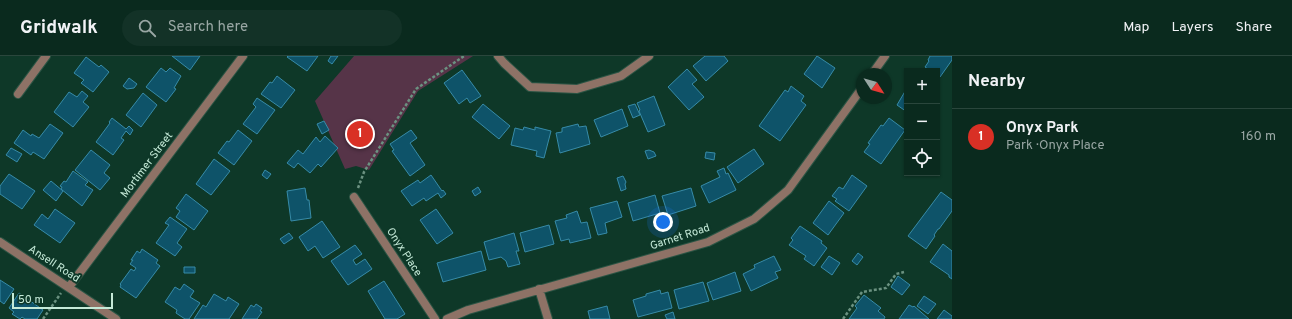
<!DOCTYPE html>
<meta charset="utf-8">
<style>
:root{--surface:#0a2a1e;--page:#133227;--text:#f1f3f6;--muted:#99a7a4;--line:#2a463c;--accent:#d93025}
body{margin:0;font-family:Overpass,sans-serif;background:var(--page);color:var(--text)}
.controls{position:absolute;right:12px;top:12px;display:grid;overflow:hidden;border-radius:0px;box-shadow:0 1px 3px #0004}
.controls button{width:36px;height:36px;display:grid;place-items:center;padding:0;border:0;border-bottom:1px solid var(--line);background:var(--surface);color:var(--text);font:20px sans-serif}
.compass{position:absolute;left:856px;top:12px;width:36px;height:36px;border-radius:50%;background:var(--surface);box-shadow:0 1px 3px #0004;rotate:126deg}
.scale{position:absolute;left:12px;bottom:10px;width:101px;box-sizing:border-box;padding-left:4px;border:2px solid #c5ead8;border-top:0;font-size:11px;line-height:14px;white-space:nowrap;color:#c5ead8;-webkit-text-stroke:3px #0e3828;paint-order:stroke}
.you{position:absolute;left:663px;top:166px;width:14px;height:14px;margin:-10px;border:3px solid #fff;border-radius:50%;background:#1a73e8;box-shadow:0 0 0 6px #1a73e833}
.badge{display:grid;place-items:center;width:26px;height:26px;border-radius:50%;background:var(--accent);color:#fff;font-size:13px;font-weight:700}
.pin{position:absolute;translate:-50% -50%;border:2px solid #fff;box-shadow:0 1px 4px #0006}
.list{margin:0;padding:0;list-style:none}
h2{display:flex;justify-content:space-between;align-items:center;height:52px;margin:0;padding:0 16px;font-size:17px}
h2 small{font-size:13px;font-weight:400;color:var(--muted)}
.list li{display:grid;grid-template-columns:26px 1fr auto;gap:12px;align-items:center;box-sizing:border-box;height:56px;padding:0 16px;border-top:1px solid var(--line)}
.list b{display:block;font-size:15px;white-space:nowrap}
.list p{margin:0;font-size:13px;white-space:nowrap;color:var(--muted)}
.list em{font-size:13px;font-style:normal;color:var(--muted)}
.icon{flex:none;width:22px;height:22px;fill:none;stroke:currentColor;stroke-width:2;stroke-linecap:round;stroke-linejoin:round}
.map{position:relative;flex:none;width:952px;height:263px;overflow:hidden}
header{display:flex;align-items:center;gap:24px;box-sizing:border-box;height:56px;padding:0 20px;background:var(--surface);border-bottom:1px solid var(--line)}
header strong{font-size:19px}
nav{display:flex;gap:22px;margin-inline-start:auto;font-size:14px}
.search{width:280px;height:36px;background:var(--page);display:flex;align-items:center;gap:10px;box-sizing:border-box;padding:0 14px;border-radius:22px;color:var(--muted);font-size:15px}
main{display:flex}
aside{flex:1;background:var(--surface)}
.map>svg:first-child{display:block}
.green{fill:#563448}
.building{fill:#0e5369;stroke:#378ba8}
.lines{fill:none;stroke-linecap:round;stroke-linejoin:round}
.minor-casing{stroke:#2b5444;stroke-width:10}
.path{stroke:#6b9281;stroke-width:2.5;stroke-dasharray:3 2;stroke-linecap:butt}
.minor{stroke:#8e7266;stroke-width:8}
.labels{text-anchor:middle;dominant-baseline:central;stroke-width:4;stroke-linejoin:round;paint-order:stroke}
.street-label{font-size:11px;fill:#c5ead8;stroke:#0e3828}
</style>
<header>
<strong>Gridwalk</strong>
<div class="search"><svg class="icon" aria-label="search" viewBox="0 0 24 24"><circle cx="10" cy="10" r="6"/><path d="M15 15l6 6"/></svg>Search here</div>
<nav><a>Map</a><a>Layers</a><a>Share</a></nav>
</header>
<main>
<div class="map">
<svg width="952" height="263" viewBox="0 0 952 263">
<rect width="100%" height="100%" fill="#0e3828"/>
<path class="green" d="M 354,0 L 473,0 L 418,35 L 369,114 L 356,110 L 345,113 L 315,45 Z"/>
<path class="building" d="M 172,0 L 200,0 L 190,14 Z
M 288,0 L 318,0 L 307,15 L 287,1 Z
M 331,0 L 338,0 L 332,8 L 328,5 Z
M 705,0 L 724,0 L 728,5 L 706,25 L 693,10 Z
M 817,0 L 835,12 L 822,32 L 804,18 Z
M 930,0 L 952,0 L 952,4 L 940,21 L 937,19 L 937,15 L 931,15 L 925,11 L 929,5 L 928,4 Z
M 86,1 L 99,11 L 101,9 L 109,16 L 93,36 L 81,27 L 84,24 L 74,17 Z
M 161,12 L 166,16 L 170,12 L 181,20 L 174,32 L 176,33 L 166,46 L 146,31 Z
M 687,13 L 697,24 L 692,28 L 704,41 L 689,54 L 668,31 Z
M 462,14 L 481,40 L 470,47 L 467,42 L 459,48 L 444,27 Z
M 277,20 L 295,34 L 281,52 L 261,38 L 270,26 L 272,27 Z
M 129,22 L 137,28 L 134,32 L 127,33 L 123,30 Z
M 791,30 L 804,40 L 801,45 L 806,49 L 780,85 L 759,70 L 785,34 L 788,36 Z
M 907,32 L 907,56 L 897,49 Z
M 82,35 L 88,40 L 83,46 L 89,51 L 73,71 L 54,56 L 69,36 L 77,41 Z
M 143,37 L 157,49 L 141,71 L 126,59 Z
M 654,40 L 665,69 L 648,76 L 639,55 L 640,54 L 637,47 Z
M 257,42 L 275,54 L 257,78 L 243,68 L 256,51 L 253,48 Z
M 483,48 L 510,70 L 499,83 L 472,61 Z
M 635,48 L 640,59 L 633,62 L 628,50 Z
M 622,53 L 628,70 L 601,81 L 594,64 Z
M 112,62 L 126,73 L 129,70 L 133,74 L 130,79 L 126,75 L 121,82 L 124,84 L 113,99 L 96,86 L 110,67 L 109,66 Z
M 889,62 L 905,74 L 881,108 L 864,96 L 870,88 L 868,87 L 881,69 L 883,70 Z
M 324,65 L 329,74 L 322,78 L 317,68 Z
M 50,68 L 63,77 L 44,103 L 33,96 L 31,99 L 14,87 L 23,74 L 31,80 L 32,78 L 39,82 Z
M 578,68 L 579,71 L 586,70 L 590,88 L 560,97 L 556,77 L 562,76 L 562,72 Z
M 524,71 L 535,74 L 535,71 L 551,75 L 544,102 L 536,100 L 537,95 L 511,89 L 515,72 L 523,74 Z
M 238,74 L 252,85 L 234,109 L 218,97 L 227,85 L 229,86 Z
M 411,74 L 417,82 L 410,87 L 425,109 L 410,120 L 392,95 L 394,94 L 390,88 Z
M 325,80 L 338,92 L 321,111 L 318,108 L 310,117 L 298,107 L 294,112 L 287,107 L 298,94 L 303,98 L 316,81 L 320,86 Z
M 11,92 L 22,98 L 17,106 L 6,99 Z
M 754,93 L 764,108 L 738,127 L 727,111 Z
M 91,94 L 110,109 L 104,117 L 110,122 L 100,134 L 75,114 Z
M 649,94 L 654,96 L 656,100 L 648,103 L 645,95 Z
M 706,96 L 715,97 L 714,104 L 705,102 Z
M 214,103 L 230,115 L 211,139 L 196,128 Z
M 724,112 L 726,118 L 728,117 L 736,134 L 709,147 L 701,130 L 720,121 L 717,115 Z
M 265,114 L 271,118 L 267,123 L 262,119 Z
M 73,115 L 88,126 L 85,129 L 93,134 L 82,150 L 61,133 L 62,131 L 60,130 L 64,125 L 66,126 Z
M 9,118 L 35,135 L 22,153 L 0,138 L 0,130 Z
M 431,119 L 442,135 L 443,134 L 446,138 L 441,142 L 438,137 L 426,145 L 424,142 L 412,150 L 401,135 L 418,124 L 420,127 Z
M 852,119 L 867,130 L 849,155 L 835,145 L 837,143 L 832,140 L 839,131 L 843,133 Z
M 623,120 L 626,126 L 625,128 L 626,133 L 621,135 L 617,122 Z
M 51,125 L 63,135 L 56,145 L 43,134 Z
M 478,131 L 481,136 L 475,140 L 472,135 Z
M 305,132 L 307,144 L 309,144 L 311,162 L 291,165 L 287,135 Z
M 691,132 L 696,150 L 668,159 L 662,140 Z
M 941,136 L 952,144 L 952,155 L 939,173 L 938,173 L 934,179 L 935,180 L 926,193 L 908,180 Z
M 186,138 L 208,155 L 194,174 L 176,161 L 180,155 L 176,152 Z
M 655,139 L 660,157 L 633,165 L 628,147 Z
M 617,145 L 622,161 L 605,167 L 607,177 L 598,179 L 590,152 Z
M 829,145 L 844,157 L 828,179 L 813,167 Z
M 55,153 L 75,167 L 60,187 L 34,169 L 42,158 L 48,163 Z
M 436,153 L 453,177 L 437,188 L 420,164 Z
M 577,155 L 581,167 L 587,166 L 591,182 L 570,187 L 569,183 L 561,185 L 555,165 L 567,162 L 566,159 Z
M 170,161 L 187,173 L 177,187 L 182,191 L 175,200 L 156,187 L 169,169 L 165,167 Z
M 322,165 L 340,191 L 323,202 L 315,190 L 308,195 L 299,181 Z
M 549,169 L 554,188 L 525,196 L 520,177 Z
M 800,170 L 822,185 L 821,187 L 827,192 L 814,210 L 804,203 L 806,200 L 789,189 L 793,184 L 791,182 Z
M 289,177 L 293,182 L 284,188 L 280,183 Z
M 514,177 L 519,195 L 516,195 L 520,208 L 508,211 L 506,205 L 501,201 L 489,204 L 484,186 Z
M 943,188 L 952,195 L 952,223 L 949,221 L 949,219 L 930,206 Z
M 355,189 L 362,198 L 353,204 L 356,209 L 365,203 L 372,213 L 348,229 L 331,205 Z
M 142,193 L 158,204 L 156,207 L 160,210 L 136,242 L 120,231 L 121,229 L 120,228 L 131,213 L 134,215 L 136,212 L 130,208 L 133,204 L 131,204 L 137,195 L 140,197 Z
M 481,195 L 486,214 L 443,226 L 437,207 Z
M 858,197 L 863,201 L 857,209 L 852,205 Z
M 774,200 L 781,214 L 775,216 L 778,222 L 751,235 L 743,218 L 755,212 L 754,209 Z
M 829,200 L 840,207 L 832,219 L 821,211 Z
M 184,211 L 195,211 L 195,217 L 184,217 Z
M 735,216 L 741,235 L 713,244 L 707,227 Z
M 898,220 L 910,229 L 902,239 L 891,231 Z
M 0,224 L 14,233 L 4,248 L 0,245 Z
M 384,225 L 405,258 L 397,263 L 385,263 L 368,235 Z
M 703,226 L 709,245 L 679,253 L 674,234 Z
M 184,228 L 194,235 L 190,241 L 200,247 L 189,263 L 185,263 L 176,257 L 177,254 L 165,246 L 175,231 L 180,234 Z
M 660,234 L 661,238 L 668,236 L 672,252 L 638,261 L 633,244 L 646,240 L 646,238 Z
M 19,237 L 43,254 L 37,263 L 25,263 L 22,261 L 20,263 L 12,258 L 14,256 L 9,252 Z
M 214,238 L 226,245 L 228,241 L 239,248 L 229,263 L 194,263 L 203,249 L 206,251 Z
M 864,239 L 881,252 L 878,255 L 885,261 L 884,263 L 849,263 L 857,252 L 855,250 Z
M 924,240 L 936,248 L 928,258 L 917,250 Z
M 256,248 L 262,252 L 260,255 L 262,256 L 257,263 L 242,263 L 251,249 L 254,251 Z
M 909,249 L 913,251 L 914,250 L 929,263 L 899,263 Z
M 607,250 L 610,263 L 590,263 L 588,255 Z
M 944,254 L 952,260 L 952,263 L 937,263 Z
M 673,256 L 675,263 L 667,263 L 665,259 Z"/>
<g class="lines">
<g class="minor-casing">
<path id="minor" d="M 498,0 L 504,7 L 530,31 L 577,33 L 621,20 L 649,0
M 872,18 L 885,0
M 18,38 L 46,0
M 354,141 L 435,263
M 0,186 L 116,263
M 69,231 L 243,0
M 539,233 L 548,263
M 447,263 L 468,254 L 708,186 L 754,163 L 788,134 L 862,32"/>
</g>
<path class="path" d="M 358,132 L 364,116 L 416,33 L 464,0
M 43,263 L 61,237
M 843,263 L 862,236 L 886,232 L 896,218 L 904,216"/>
<use href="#minor" class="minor"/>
</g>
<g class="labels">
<g class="street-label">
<text transform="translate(147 109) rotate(-53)">Mortimer Street</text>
<text transform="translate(680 181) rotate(-18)">Garnet Road</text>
<text transform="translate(404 196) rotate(57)">Onyx Place</text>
<text transform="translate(54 208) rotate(33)">Ansell Road</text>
</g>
</g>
</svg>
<div class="controls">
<button>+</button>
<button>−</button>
<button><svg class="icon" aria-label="locate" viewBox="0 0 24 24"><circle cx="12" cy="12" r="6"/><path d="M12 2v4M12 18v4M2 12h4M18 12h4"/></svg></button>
</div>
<svg class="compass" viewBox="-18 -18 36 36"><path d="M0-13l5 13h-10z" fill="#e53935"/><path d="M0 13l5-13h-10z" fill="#99a7a4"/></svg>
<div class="scale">50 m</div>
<div class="you"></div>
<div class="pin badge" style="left:360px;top:78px">1</div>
</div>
<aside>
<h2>Nearby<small></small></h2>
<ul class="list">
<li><span class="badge">1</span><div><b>Onyx Park</b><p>Park · Onyx Place</p></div><em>160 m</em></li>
</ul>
</aside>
</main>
